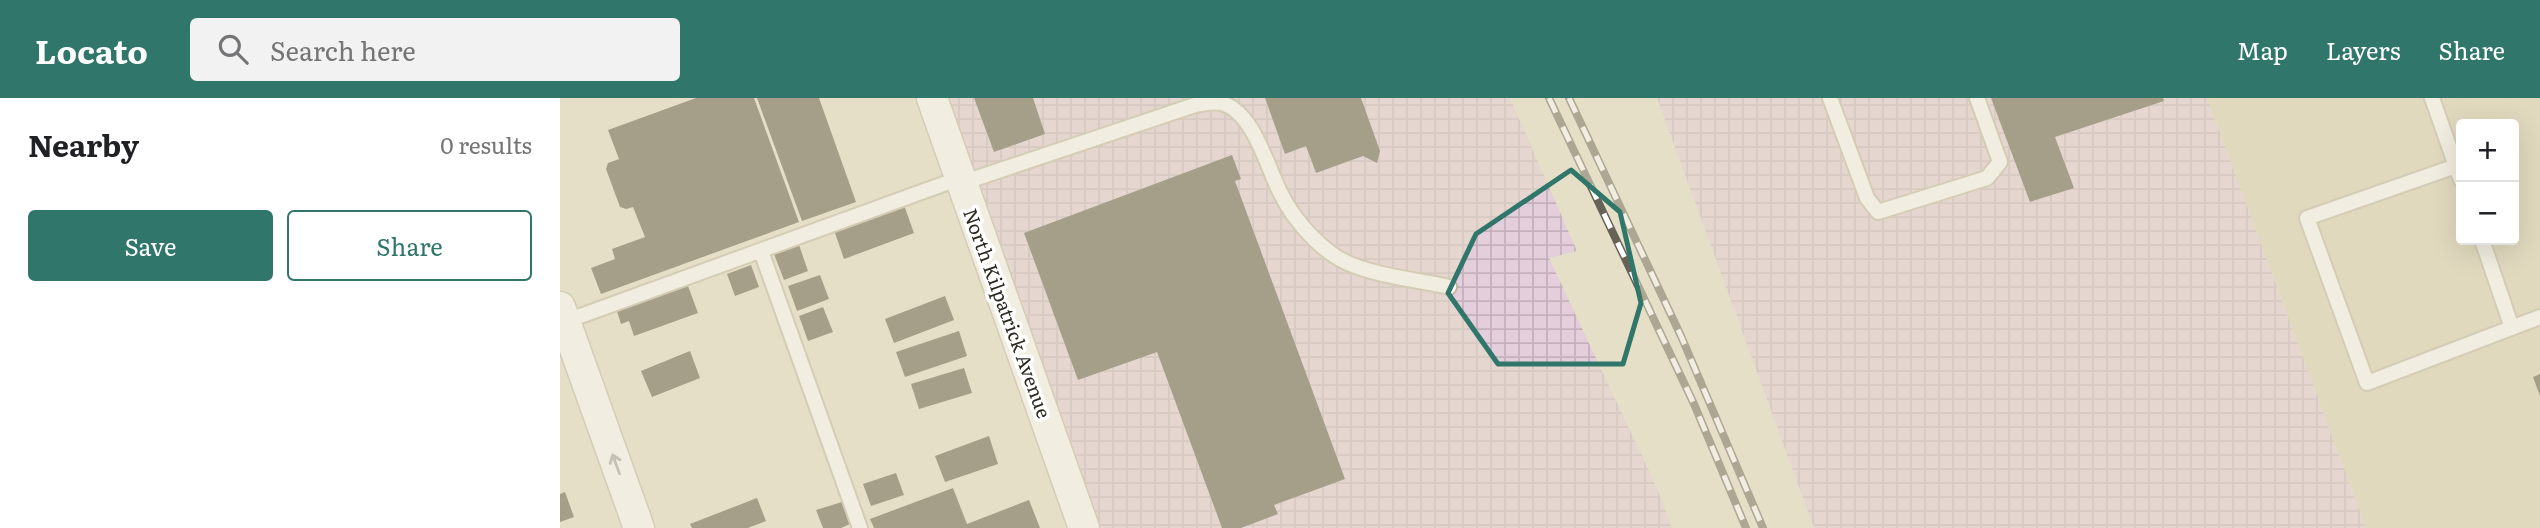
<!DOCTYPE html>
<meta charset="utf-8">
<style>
:root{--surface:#fff;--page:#f2f2f2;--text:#202124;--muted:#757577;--line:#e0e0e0;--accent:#30766b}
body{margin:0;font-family:Literata,serif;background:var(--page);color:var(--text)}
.controls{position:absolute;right:21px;top:21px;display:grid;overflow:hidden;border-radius:7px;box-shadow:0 7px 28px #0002}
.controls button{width:63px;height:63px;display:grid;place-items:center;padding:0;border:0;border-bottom:2px solid var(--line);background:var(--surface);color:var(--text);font:35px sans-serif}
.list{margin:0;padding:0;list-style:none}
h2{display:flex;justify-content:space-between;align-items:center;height:91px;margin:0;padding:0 28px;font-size:30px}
h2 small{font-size:23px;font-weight:400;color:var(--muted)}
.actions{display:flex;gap:14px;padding:21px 28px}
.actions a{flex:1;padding:16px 0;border:2px solid var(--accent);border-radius:7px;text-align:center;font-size:24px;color:var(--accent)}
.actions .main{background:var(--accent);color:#fff}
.icon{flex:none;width:38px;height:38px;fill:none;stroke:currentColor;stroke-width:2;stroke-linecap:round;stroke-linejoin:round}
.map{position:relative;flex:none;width:1980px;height:430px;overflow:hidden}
header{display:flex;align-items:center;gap:42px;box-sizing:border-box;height:98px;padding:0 35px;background:var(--accent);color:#fff}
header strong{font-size:33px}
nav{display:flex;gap:38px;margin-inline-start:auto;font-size:24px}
.search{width:490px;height:63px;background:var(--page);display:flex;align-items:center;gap:18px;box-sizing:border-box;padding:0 24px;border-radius:7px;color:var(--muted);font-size:26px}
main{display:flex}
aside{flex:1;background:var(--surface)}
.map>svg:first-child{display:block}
.built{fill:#dad2b4;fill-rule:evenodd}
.industrial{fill:url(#industrial-grid)}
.building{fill:#58523e}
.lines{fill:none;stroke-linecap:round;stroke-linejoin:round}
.lane-casing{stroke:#beb7a0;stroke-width:18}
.street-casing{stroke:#beb7a0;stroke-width:33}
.lane{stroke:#fff;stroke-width:14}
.street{stroke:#fff;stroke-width:30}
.rail-casing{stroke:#666255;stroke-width:8}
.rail{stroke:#fff;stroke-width:5;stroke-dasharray:16;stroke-linecap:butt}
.oneway{stroke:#a09f9b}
.marked{fill:none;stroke:#30766b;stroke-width:5;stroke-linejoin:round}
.labels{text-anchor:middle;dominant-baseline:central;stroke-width:7;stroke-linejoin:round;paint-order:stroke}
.street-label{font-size:19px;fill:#2b2920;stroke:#fff}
</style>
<header>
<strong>Locato</strong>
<div class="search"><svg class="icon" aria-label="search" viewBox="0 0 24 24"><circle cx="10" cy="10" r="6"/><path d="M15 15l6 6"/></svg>Search here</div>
<nav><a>Map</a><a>Layers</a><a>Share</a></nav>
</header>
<main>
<aside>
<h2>Nearby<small>0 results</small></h2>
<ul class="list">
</ul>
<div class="actions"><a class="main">Save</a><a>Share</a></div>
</aside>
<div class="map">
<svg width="1980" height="430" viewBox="0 0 1980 430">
<defs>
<pattern id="industrial-grid" width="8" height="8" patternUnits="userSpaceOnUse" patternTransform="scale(1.75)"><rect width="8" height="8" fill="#e4cedb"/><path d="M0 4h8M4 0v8" fill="none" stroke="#c4b1bc"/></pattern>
</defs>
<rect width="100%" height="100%" fill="#e6dfc7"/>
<path class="built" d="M 1647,0 L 1980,0 L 1980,430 L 1806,430 ZM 1901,26 L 1954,26 L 1954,142 L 1901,142 Z"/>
<path class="industrial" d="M 382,0 L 950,0 L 1017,153 L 989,160 L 1097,390 L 1112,430 L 536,430 Z
M 1097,0 L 1647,0 L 1806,430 L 1254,430 Z"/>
<path class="building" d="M 136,0 L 194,0 L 239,124 L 41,196 L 31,170 L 55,161 L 52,151 L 85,139 L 73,109 L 66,111 L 60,109 L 46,71 L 48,65 L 59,61 L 48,32 Z
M 197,0 L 259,0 L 296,104 L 242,123 Z
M 414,0 L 473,0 L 485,36 L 434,54 Z
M 705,0 L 801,0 L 820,53 L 817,65 L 803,58 L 756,75 L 746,48 L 725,56 Z
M 1431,0 L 1603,0 L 1604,3 L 1495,39 L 1514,90 L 1470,104 Z
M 672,57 L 681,81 L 675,83 L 785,381 L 714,407 L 718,416 L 681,430 L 662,430 L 597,254 L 518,282 L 464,135 Z
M 344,107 L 354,135 L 284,161 L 274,132 Z
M 239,147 L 248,173 L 224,182 L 214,156 Z
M 191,167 L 199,189 L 175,198 L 167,176 Z
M 260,177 L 269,201 L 237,213 L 228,188 Z
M 128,188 L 138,215 L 74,238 L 69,223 L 61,226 L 57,213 Z
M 385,198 L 394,222 L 334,245 L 325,221 Z
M 263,209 L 273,234 L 248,243 L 239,218 Z
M 399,233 L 407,258 L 345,279 L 336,254 Z
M 130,253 L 140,280 L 92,299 L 81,273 Z
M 404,270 L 412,295 L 359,311 L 351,286 Z
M 1980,276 L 1980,298 L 1973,279 Z
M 429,338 L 438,366 L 385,384 L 375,358 Z
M 336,375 L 344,397 L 311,408 L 303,386 Z
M 393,390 L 407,426 L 469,402 L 480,430 L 314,430 L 310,421 Z
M 5,394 L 14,419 L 0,424 L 0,396 Z
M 197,400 L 206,423 L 188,430 L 132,430 L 130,426 Z
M 282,404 L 290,426 L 281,430 L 263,430 L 256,412 Z"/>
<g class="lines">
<g class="lane-casing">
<path id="lane" d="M 1270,0 L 1307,100 L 1318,114 L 1427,80 L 1440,64 L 1417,0
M 1872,0 L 1896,68 L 1747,120 L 1807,285 L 1980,219
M 1896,68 L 1901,82
M 402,85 L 635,7 C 643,6 654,3 661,5 C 694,13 707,70 721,96 C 732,118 751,141 772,156 C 800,177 855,181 889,189
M 1922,142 L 1952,230
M 201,153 L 300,430
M 1,225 L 400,80"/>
</g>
<g class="street-casing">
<path id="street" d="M 372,0 L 524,430
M 0,209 L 79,430"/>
</g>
<use href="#lane" class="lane"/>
<use href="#street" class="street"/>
<g class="rail-casing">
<path id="rail" d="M 989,0 L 1134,306 L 1186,430
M 1009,0 L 1121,238 L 1203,430"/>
</g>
<use href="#rail" class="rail"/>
</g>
<defs><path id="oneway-shaft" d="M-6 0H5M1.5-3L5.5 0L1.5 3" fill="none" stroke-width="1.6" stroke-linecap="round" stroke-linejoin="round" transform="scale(1.75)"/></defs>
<use class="oneway" href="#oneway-shaft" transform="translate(56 366) rotate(-110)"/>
<path d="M0 0H1980V430H0ZM 1011,72 L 1060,114 L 1081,205 L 1063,266 L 938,266 L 888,195 L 916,136 Z" fill="#e6dfc7" fill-opacity=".55" fill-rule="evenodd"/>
<path class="marked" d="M 1011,72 L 1060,114 L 1081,205 L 1063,266 L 938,266 L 888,195 L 916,136 Z"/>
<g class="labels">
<g class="street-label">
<text transform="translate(448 215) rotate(70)">North Kilpatrick Avenue</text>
</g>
</g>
</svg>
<div class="controls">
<button>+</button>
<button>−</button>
</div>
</div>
</main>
